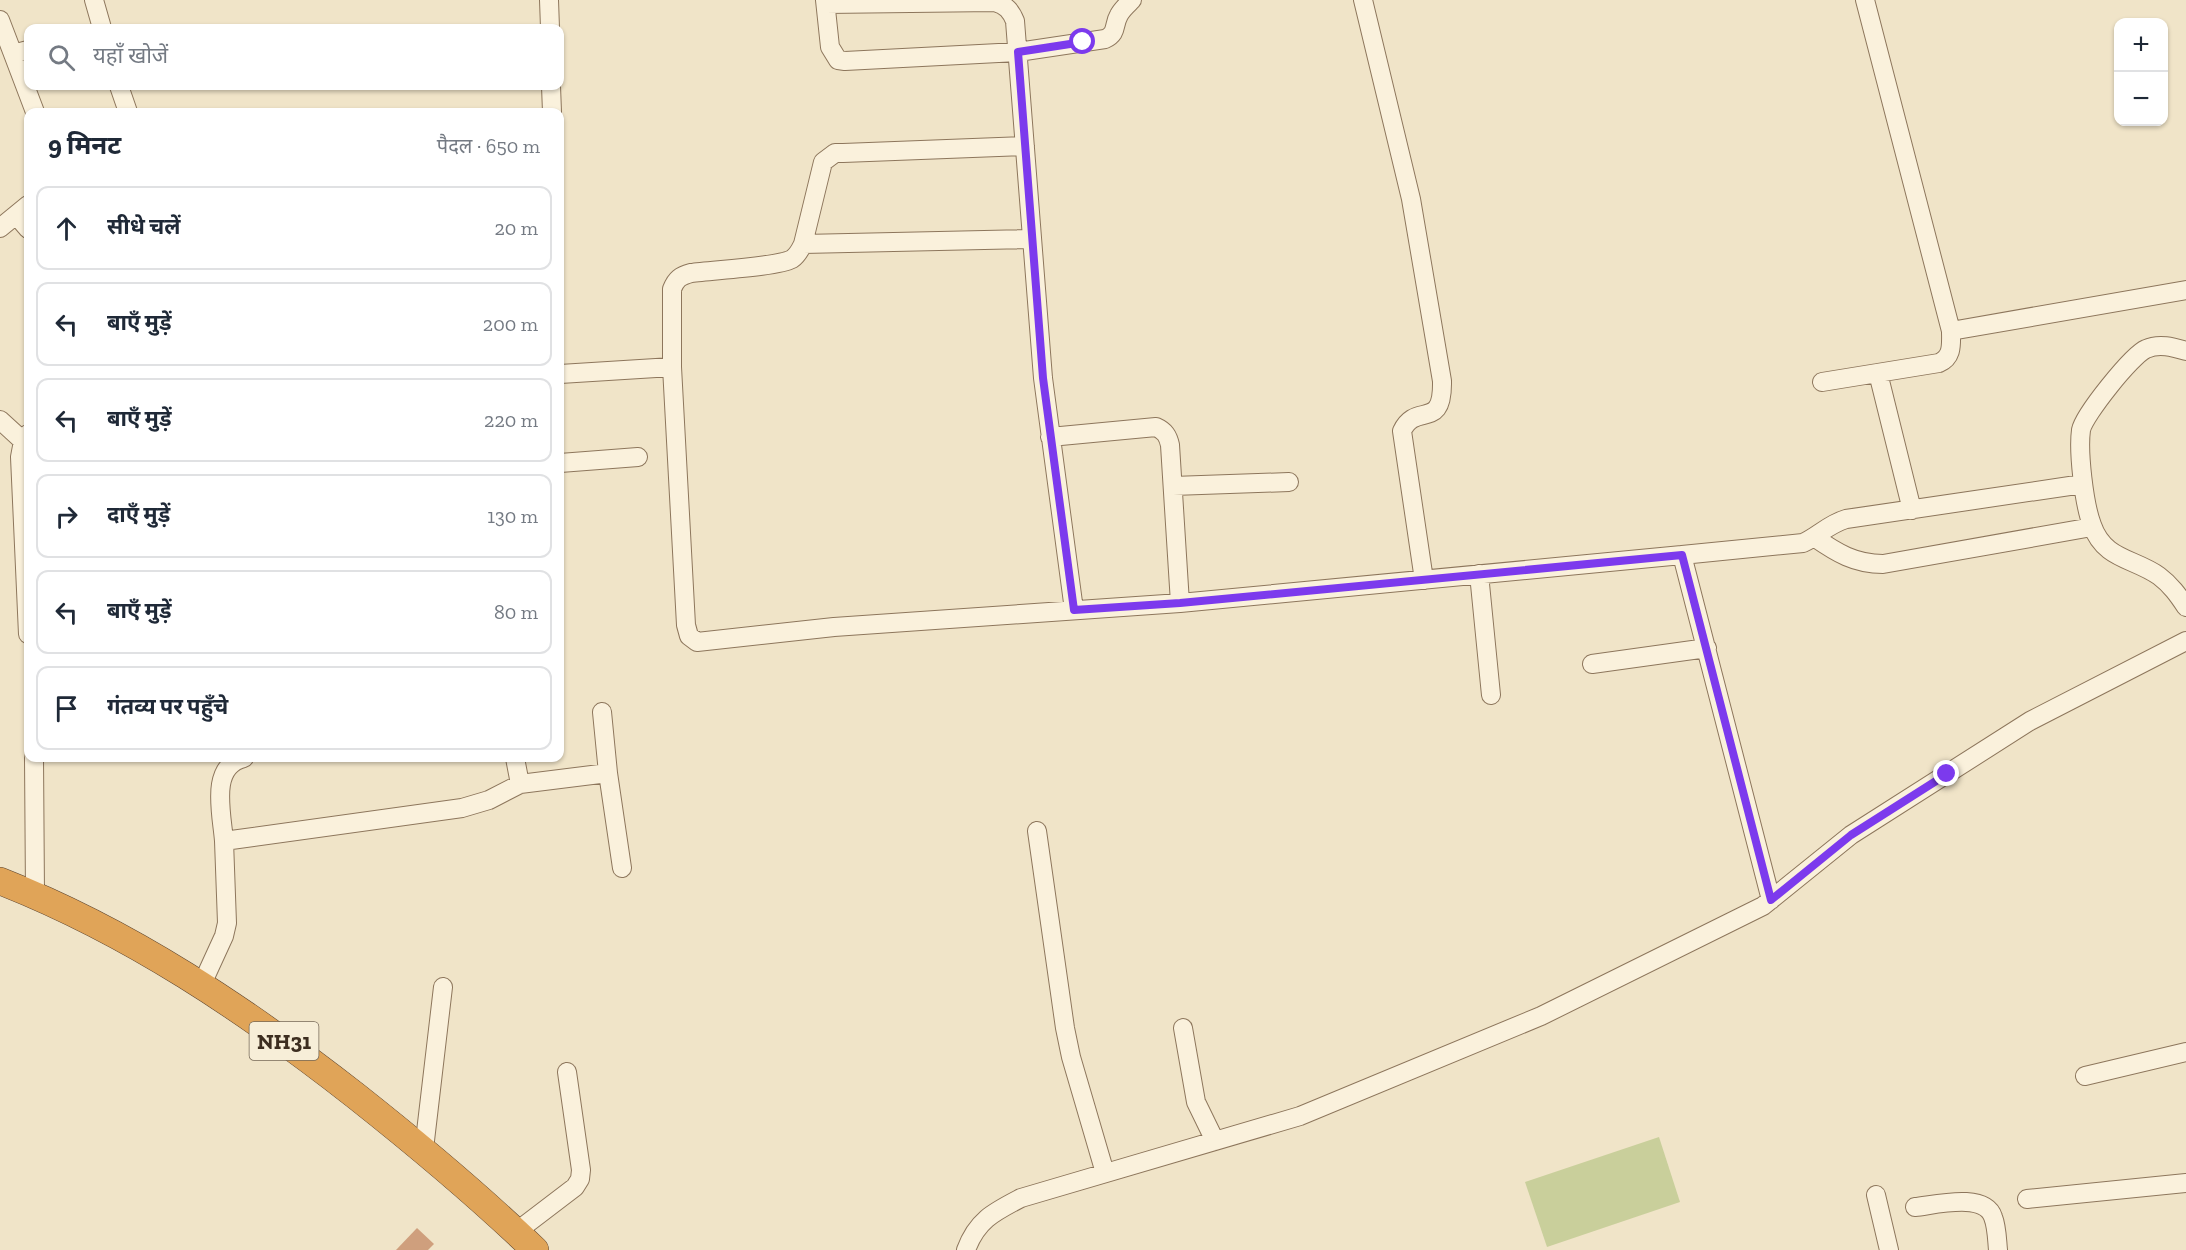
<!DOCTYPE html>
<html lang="hi">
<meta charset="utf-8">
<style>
:root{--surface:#fff;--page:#f6f6f7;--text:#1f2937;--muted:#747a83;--line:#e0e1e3}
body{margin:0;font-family:"Zilla Slab","Noto Sans Devanagari",serif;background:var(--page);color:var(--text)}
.controls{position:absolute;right:18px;top:18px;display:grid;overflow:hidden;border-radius:12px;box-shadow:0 2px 4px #0004}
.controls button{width:54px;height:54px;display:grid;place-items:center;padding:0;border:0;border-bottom:2px solid var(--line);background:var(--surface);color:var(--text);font:30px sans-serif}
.stop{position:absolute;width:18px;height:18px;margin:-14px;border:4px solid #7c3aed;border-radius:50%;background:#fff}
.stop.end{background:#7c3aed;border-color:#fff;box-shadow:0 2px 6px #0008}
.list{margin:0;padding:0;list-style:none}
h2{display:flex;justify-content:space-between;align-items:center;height:78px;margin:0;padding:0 24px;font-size:26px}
h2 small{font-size:20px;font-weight:400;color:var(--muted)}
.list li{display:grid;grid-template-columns:39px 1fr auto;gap:18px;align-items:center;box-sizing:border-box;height:84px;margin:0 12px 12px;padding:0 12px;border:2px solid var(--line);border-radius:12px}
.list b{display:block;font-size:22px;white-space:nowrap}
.list em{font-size:20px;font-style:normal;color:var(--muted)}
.icon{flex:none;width:33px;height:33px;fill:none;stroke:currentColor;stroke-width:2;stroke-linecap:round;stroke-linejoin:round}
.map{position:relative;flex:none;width:2186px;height:1250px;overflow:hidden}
.search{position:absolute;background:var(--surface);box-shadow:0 2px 4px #0004;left:24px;top:24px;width:540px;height:66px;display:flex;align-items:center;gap:15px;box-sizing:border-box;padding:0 21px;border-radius:12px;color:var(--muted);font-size:22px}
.panel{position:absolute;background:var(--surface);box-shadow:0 2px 4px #0004;left:24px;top:108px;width:540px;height:654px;border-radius:12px}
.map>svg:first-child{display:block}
.green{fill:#c9cf9b}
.building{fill:#cf9f7d}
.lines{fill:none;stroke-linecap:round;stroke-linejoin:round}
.minor-casing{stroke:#8d765c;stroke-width:20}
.highway-casing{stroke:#5b4430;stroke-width:28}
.minor{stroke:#faf1dc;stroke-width:18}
.highway{stroke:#e0a458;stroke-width:27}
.route{stroke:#7c3aed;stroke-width:8}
.labels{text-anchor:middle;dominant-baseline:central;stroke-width:4.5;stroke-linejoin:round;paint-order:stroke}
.shield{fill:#f7eed8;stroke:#756857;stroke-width:1.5}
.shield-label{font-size:22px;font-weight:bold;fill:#3d2e20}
</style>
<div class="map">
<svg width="2186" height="1250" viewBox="0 0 2186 1250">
<rect width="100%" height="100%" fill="#f0e4c8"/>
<path class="green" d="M 1659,1137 L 1680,1202 L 1547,1247 L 1525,1182 Z"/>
<path class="building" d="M 417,1228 L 434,1244 L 428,1250 L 396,1250 Z"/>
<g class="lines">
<g class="minor-casing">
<path id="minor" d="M 94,0 L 102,28
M 549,0 L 550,28
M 825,0 L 830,47 L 838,60 L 845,61 L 1018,52 L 1105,39 C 1118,33 1113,25 1119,15 C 1122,9 1128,4 1132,0
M 1363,0 L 1411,199 L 1442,381 C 1443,432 1416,401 1402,431 L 1424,580
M 1865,0 L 1951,331 L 2186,290
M 826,4 L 995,2 C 1006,5 1011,11 1015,21 L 1043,378 L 1074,610
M 0,20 L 13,54
M 28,50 L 13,54 L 35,112
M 119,86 L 128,112
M 551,86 L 552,112
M 16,215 L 28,229
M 0,228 L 28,205
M 803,244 L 1032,239
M 2186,351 C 2173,347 2159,343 2146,349 C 2132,355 2084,415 2081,430 C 2078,452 2084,504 2092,525 C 2104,560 2134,558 2159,576 C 2171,585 2178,595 2186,607
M 672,367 L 672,289 C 676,279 680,276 691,273 C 711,270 777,267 792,259 C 798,255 800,250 803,244 L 823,162 L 835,153 L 843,153 L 1025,146
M 1878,373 L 1912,510
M 560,374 L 672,367 L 686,625 L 689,636 L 697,642 L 834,627 L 1180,603 L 1682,555
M 1822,382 L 1939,363 C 1953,357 1951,344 1951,331
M 0,420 L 23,441
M 28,434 L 23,441 L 20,457 L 28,634
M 1050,437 L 1156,427 C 1165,431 1168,436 1170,445 L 1180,603
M 560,463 L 638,457
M 1173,486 L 1289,482
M 1814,537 C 1837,553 1855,564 1883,564 L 2092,527
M 1479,574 L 1491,695
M 1592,664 L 1707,648
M 602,712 L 608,773
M 34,758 L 35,894
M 515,758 L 520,784
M 1037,831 L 1065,1028 L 1071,1057 L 1105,1173
M 224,841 C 222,814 209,766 244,758
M 1771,900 L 1682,555 L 1803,543 C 1818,536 1829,524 1846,519 L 2083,484
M 202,984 L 224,936 L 227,923 L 224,841 L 462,808 L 489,800 L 520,784 L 608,773 L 622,868
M 1183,1028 L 1196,1102 L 1215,1141
M 2085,1076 L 2186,1052
M 424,1149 L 443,987
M 1876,1195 L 1889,1250
M 2027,1199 L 2186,1183
M 1915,1207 C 1935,1205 1985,1192 1993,1217 C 1997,1227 1997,1240 1998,1250
M 516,1232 L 575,1187 L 580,1179 L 581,1170 L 567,1072
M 966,1250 C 977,1220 994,1212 1021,1198 L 1300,1116 L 1541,1016 L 1763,906 L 1851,835 L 2030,721 L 2186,641"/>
</g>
<g class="highway-casing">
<path id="highway" d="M 0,881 C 130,932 246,1010 356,1096 C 418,1145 478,1195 535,1250"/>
</g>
<use href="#minor" class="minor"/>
<use href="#highway" class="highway"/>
</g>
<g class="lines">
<path class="route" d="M 1083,42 L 1018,52 L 1043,378 L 1074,610 L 1180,603 L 1682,555 L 1771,900 L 1851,835 L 1947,774"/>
</g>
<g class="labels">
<rect class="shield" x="249.5" y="1022" width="69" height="38" rx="4.5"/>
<g class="shield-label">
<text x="284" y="1041">NH31</text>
</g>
</g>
</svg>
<div class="controls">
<button>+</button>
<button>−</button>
</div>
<div class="stop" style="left:1083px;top:42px"></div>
<div class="stop end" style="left:1947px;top:774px"></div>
<div class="search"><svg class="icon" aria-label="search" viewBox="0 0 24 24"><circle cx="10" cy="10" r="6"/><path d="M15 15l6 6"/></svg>यहाँ खोजें</div>
<section class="panel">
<h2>9 मिनट<small>पैदल · 650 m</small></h2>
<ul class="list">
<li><svg class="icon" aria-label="ahead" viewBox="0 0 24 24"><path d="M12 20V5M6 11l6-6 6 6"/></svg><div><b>सीधे चलें</b></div><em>20 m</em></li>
<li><svg class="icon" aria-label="left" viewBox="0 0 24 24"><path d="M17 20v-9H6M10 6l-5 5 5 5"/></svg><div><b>बाएँ मुड़ें</b></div><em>200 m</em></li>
<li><svg class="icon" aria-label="left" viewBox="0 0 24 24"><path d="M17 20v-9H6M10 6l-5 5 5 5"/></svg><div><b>बाएँ मुड़ें</b></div><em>220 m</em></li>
<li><svg class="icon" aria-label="right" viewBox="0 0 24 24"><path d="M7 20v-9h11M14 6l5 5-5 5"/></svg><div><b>दाएँ मुड़ें</b></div><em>130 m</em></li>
<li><svg class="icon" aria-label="left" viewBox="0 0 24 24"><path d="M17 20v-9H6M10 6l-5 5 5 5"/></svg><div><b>बाएँ मुड़ें</b></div><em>80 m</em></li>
<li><svg class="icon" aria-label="arrive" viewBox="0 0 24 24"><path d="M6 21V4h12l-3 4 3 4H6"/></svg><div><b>गंतव्य पर पहुँचे</b></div></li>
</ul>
</section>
</div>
